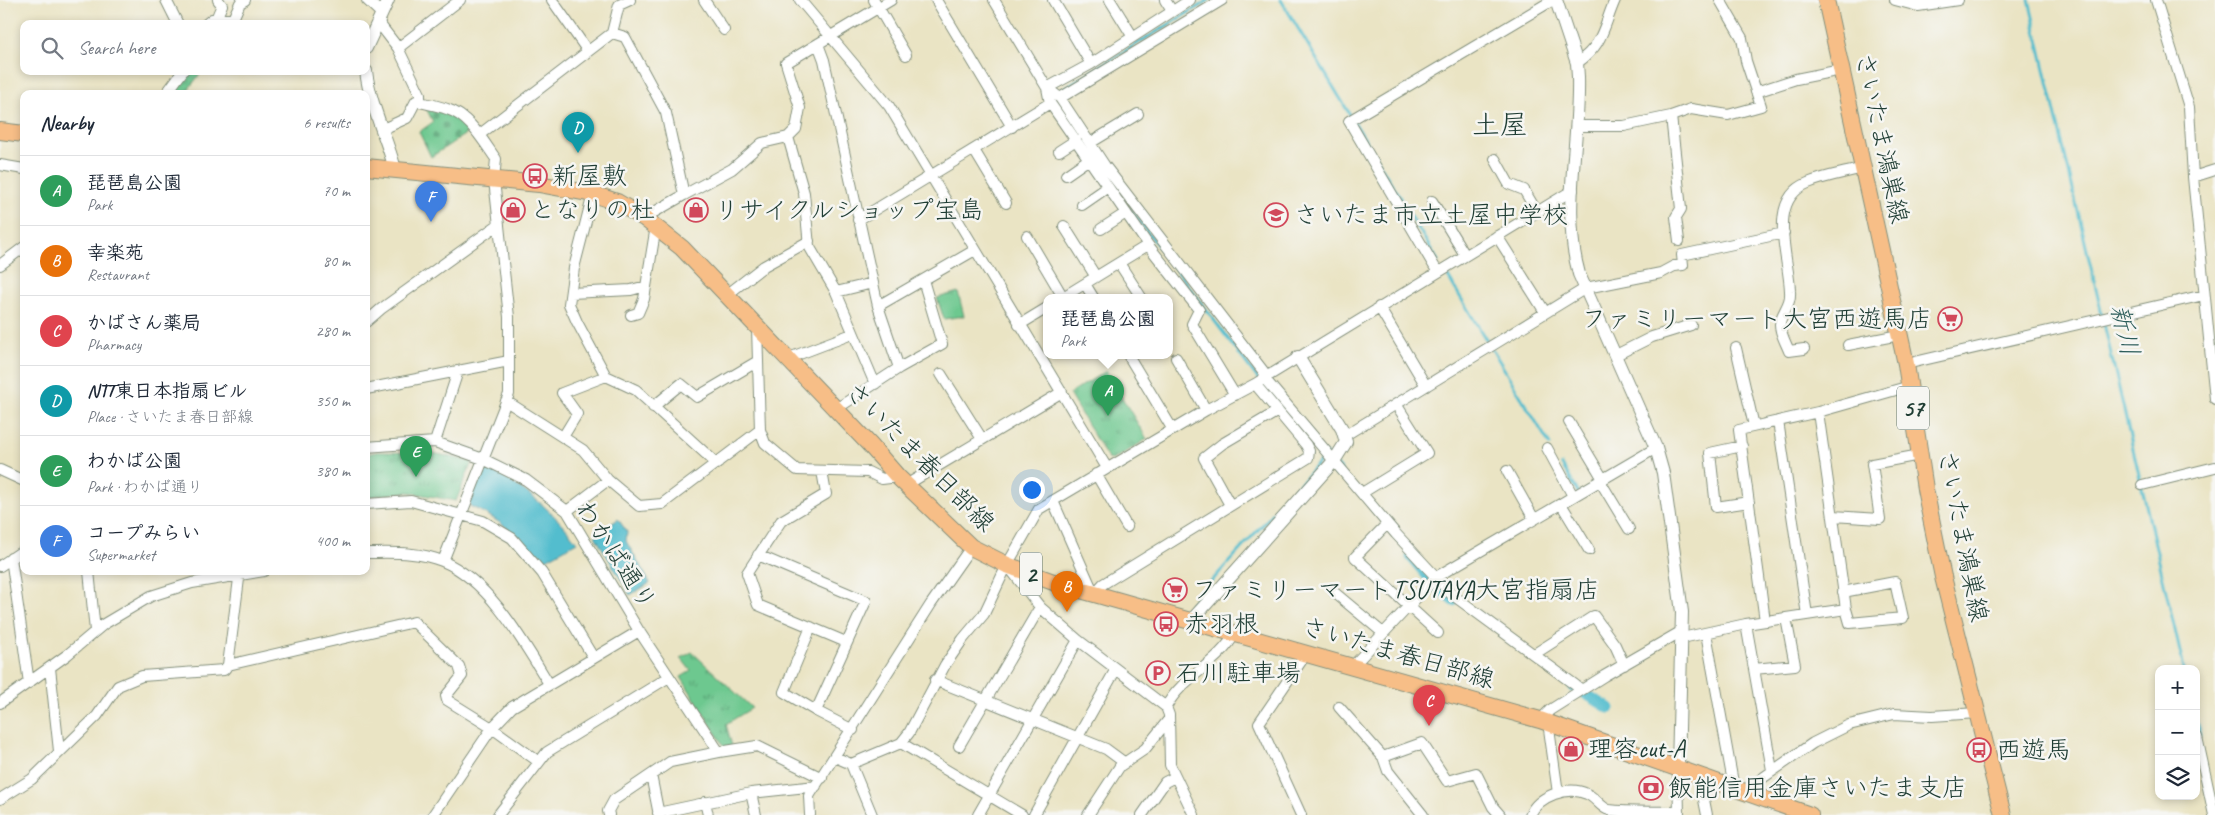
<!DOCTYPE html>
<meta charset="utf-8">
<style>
:root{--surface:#fff;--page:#f2f2f3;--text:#1f2937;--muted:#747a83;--line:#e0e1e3;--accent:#2563eb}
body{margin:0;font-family:Caveat,"Klee One",sans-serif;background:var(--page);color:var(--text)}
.controls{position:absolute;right:15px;bottom:15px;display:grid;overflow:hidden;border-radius:10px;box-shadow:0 2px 8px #0003}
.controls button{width:45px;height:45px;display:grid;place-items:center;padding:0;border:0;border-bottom:1px solid var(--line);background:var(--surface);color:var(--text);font:25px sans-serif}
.you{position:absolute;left:1031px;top:489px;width:18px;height:18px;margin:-12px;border:4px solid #fff;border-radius:50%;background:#1a73e8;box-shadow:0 0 0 8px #1a73e833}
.badge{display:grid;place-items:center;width:32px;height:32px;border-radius:50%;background:var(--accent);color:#fff;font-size:16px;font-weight:700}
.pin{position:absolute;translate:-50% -41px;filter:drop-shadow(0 1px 2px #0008)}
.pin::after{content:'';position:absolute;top:26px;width:18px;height:15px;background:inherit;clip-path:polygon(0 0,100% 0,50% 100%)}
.popup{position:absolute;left:1043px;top:294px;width:130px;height:65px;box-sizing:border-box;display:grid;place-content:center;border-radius:10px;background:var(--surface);filter:drop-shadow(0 1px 4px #0005);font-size:16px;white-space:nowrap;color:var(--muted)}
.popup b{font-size:19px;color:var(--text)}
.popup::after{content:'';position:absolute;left:50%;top:100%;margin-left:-10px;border:10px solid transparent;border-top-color:var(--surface)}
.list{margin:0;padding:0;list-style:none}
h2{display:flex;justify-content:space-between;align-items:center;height:65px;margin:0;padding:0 20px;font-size:21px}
h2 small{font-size:16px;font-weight:400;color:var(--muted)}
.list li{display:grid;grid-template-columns:32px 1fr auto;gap:15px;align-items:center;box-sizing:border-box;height:70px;padding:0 20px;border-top:1px solid var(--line)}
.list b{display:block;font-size:19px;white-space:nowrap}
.list p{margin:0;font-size:16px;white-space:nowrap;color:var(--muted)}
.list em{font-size:16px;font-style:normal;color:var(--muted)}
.icon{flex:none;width:28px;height:28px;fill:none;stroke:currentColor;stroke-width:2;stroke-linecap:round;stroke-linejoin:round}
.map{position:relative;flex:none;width:2215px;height:815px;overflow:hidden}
.search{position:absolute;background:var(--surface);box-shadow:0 2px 8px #0003;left:20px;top:20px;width:350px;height:55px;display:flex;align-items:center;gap:12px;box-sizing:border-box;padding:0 18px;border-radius:10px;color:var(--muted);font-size:19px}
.panel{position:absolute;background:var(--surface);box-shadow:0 2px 8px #0003;left:20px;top:90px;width:350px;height:485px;border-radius:10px}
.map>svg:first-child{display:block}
.cemetery{fill:url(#cemetery-stones);stroke:#468262}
.park{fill:url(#park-tufts);stroke:#468262}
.water{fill:#52bdce;stroke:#387d81}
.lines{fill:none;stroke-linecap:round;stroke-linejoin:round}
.stream{stroke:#52bdce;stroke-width:3}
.canal{stroke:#52bdce;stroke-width:11}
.minor-casing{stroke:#84907c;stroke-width:12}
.tertiary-casing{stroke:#84907c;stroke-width:14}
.primary-casing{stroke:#84907c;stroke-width:18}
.minor{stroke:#fff;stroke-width:10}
.tertiary{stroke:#fff;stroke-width:12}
.primary{stroke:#f7be87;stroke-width:16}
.labels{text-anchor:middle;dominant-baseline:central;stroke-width:5;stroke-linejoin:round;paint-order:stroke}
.shield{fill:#f6f6f2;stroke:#60746d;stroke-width:1}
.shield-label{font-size:24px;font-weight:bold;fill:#1f3d34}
.street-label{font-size:25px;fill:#1f3d34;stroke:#f6f6f2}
.poi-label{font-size:25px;fill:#1f3d34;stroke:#f6f6f2;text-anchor:start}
.water-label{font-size:26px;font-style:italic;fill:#2c5d5a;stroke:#f6f6f2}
.quarter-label{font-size:28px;fill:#1f3d34;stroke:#f6f6f2}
</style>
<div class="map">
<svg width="2215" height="815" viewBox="0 0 2215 815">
<defs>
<pattern id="cemetery-stones" width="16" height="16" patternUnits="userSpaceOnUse" patternTransform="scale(1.25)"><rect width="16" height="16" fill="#6dc88f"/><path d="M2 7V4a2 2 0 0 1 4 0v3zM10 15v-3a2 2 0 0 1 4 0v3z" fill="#59a476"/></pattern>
<pattern id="park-tufts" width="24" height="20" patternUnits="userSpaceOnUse" patternTransform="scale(1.25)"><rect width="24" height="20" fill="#6dc88f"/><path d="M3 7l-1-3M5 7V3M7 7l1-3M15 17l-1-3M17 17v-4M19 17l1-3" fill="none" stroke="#59a476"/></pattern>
</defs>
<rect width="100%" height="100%" fill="#f6f6f2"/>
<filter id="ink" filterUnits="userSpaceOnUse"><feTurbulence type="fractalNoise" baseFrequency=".02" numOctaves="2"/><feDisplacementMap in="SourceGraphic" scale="10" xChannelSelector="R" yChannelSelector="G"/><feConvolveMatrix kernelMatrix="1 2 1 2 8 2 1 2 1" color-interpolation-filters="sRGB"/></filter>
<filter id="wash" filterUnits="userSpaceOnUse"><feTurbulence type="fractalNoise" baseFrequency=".0096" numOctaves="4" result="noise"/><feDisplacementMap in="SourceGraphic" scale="20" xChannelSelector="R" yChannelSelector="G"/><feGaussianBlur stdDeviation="1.12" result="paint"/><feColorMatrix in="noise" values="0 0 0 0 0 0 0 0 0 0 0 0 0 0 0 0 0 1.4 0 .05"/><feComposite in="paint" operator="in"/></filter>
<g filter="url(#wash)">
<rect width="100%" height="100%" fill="#eae4c4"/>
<path class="cemetery" d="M 425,106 C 443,110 460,114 470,131 L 431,157 L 419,132 L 433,122 Z"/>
<path class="park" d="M 187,71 L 202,71 L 185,94 L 170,94 Z
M 958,292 L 964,316 L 944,319 L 937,298 Z
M 1106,371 L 1147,439 L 1113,460 L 1108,459 L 1069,394 Z
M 377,452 L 433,453 L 472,462 L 456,501 L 408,492 L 366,497 L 366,454 Z
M 692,652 L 752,708 L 726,724 L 732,746 L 725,748 L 681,677 L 691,671 L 681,658 Z"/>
<path class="water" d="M 483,466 C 523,487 549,506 577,542 L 541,562 C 521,537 499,519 470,506 L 469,502 Z
M 618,519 L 627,532 L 626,541 L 650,583 L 630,595 L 595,536 Z"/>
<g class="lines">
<path class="stream" d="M 1281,0 L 1438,261
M 2029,0 L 2184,669
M 1056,93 L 1209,0
M 1105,175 L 1259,380
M 1447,275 L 1488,343
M 1492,349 L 1550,445
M 1562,465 L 1578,492
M 1190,605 L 1324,457 L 1289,415
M 2196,721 L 2200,736"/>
<path class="canal" d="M 1324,457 L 1337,471
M 1411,557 L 1436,586 L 1453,601
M 1574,687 L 1609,708"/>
</g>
</g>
<g filter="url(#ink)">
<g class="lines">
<g class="minor-casing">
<path id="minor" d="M 166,0 L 178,24
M 367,0 L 382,14
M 552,0 L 587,50
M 704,0 L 724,30
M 800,0 L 889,106 L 1107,468
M 874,0 L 906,55
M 936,0 L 1012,127
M 994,0 L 1047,88 L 1050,103 L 1148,245 L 1199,310 L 1192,324 L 1235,395
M 1053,0 L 1091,64
M 1110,0 L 1133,37
M 1165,0 L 1172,11
M 1190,0 L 1091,64 L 1047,88 L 1060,98 L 1105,166 L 1267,376
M 1895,0 L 1918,6 L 1958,0
M 2156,0 L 2189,107 L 2193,177 L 2215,399
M 216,19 L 222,5 L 218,0
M 378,22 L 398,48 L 420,94 L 420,102
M 206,24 L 212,19 L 233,19 L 240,3 L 245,0
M 612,33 L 619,5 L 630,0
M 818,44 L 824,60 L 878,306 L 899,368
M 398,48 L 460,0
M 1577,63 C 1604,44 1603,27 1615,0
M 1756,92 L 1796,79 L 1841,70
M 166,94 L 183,71
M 1060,98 L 1222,0
M 1671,116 L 1691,109 L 1728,115 L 1761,106 L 1746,61 L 1742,38 L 1720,0
M 1577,126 L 1624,126 L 1671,116 L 1681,209 L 1676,217 L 1679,241
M 383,129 L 407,118 L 416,101 C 426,104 437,105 447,109 C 470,116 483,141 496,159 L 494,180 L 509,317 L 509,394 L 443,561
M 479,135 L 612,33 L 625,37 L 666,113 L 684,195 L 732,169 L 762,143 L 788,137 L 796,129 L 800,108 L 786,63 L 891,0
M 788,137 L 804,193 L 809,246 L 836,292 L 873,283
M 1090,143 L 1138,114
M 974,150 L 1006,203
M 1059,151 L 1076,140
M 1495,159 L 1509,184 L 1524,190 L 1537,212
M 0,165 L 24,169
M 1066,175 L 1089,159
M 2193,177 L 2215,170
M 593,194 L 574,268 L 569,304 L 577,322 L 606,376 L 636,390 L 717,464
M 1432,201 L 1465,255
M 1082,205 L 1108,187
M 644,218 L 684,195
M 858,220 L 1050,103
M 1064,226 L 1096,277
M 1101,229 L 1126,213
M 1027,236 L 1063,297
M 1497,236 L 1545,312
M 1119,263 L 1141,297
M 0,265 L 24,247
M 1437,271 L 1349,121 L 1553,0
M 1085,284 L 1093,297
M 836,292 L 875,384
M 571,293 L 631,290 L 646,286
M 728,294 L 764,266 L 809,241
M 1063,297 L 1148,245
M 878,306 L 975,250
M 1379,307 L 1426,386
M 631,315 L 638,313 L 644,299 L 656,226
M 366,322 L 381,309 L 499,224
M 1019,325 L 1047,308
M 757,327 L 760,430 L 765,443 L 797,470 L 868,472 L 882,479 L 898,477
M 1848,345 L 1899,335
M 1736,348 L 1754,426
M 1804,349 L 1789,351 C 1786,343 1777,328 1781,319 C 1785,308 1791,303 1790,291 C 1789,257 1766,200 1808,183 C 1825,176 1845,173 1863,168
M 1128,355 L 1173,430
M 1616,355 L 1652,337 L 1691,325
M 789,358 L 852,334
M 1176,358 L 1206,410
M 1906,364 L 2204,295
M 941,374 L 982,439
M 1264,378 L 1396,534 L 1436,577 L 1656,448
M 366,389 L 509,361
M 506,401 L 583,450 L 608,480 L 639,506 L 662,504 L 760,430
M 653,407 L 681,384 L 697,397 L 758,361
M 836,409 L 899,368 L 942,344 L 923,280
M 1818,412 L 1846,609 L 1850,623 L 1903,618 L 1895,582 L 1843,592
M 1778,421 L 1807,615
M 1569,422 L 1603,479
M 1344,436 L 1586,288 L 1661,273 L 1674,266 L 1683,265 L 1682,255 L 1784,233
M 563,437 L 577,414 L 562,393 L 606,376
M 435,442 L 458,371
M 1742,446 L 1710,453 L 1716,507 L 1749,502
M 366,447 L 435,442 L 483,459 L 526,480 L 567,511 L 639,631 L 719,752
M 1547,448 L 1573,496
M 0,470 L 24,481
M 822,471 L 826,494 L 781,521 L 747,573 L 758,605 L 846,642
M 1507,471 L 1534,519
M 1096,474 L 1127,527
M 1600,481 L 1629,529
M 906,485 L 1062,392
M 2142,485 L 2215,467
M 1362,493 L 1427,453 L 1396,404
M 1053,501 L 1094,594 L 1103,584 L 1308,458 L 1309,451 L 1306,445 L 1255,384
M 366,504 L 411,501 L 483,521 L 512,538 L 542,573 L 593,657
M 1561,504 L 1589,550
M 1230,505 L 1204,458 L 1222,444 L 1278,411
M 567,511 L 608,480
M 1833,516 L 1880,519 L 1872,464 L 1920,455
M 1387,524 L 1355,557 L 1438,633
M 366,553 C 392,553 418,551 442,561 C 489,580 524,643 549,684
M 758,555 L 866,601 L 816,711 L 853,730
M 11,558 L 29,683
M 0,566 L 24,550
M 1008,566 L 1040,607 L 1078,640 L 1166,707
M 89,571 L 95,631
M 1335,593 L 1383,633
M 1765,621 L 1739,430 L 1818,412 L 1910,386
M 1746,624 L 1772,770
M 811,627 L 784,692 L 816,711
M 1706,633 L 1734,788
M 1682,638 L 1746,624 L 1846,609
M 1536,653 L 1594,616 L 1615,645 L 1624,665
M 228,665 L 240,571
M 1352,667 L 1436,577 L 1450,593 L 1582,690
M 50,668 L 59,751
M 1754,669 L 1795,665 L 1786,618
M 935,680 L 1106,749 L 1125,763
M 0,703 L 67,655 L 104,624 L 151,596 L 192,583 L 264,571
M 1339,707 L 1383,757 L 1388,771 L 1423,815
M 1540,720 L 1550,710 L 1604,676 L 1682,631
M 1548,722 L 1558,793
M 2197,737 L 2214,815
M 901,743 L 1022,815
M 959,746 L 1040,607
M 835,757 L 851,764 L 872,815
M 1383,757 L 1422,743 L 1447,781 L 1476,773 L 1493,807 L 1500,815
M 851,764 L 901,743 L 909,733 L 945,665 L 963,639 L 984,614 L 1007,565 L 1039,509 L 1206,410 L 1255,384 L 1573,190
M 1678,767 L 1679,815
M 651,775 L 659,815
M 1699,775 L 1707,815
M 1744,791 L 1813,743 L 1849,725 L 1894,714 L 1932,716 L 1977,713
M 751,793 L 756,815
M 0,799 L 32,779 L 97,716 L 118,686 L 142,676 L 224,670 L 228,665 L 414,622 L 459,666 L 462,676 L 446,696 L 447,700 L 492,728 L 539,762
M 705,802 L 708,815
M 658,813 L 751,793 L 816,786
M 433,815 L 492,728 L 512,707 L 639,631
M 498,815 L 547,752 L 669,677
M 609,815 L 608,811 L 614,800 L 670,762 L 719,752 L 757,746 L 822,778
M 810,815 L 809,796 L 931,604 L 971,547
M 978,815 L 1078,640
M 1034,815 L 1116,669
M 1088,815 L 1120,766 L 1145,749 L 1169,719
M 1142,815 L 1165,782 L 1175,777
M 1194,815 L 1170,765 L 1169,715 L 1166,707 C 1182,676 1219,664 1235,633
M 1301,815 L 1259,723 L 1306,654
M 1530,815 C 1538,796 1568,785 1587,794 C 1595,797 1601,808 1609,810 C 1631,813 1656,811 1679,812"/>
</g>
<g class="tertiary-casing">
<path id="tertiary" d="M 1556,0 L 1577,63 L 1578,77 C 1580,142 1561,210 1579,274 L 1656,448 L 1663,473 L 1682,612 L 1678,767
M 366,48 L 388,0
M 366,71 C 370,105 386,136 395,169
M 1191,621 L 1334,461 L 1346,442 L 1342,429 L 1298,357"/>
</g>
<g class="primary-casing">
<path id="primary" d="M 1826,0 L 1906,364 L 1925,489 L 1943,577 L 2003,815
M 0,131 L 24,134
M 366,167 L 539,184 L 593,194 L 617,202 L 644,218 L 682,248 L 870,445 L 898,477 L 971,547 L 1007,565 L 1056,583 L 1540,720 L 1810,815"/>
</g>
<use href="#minor" class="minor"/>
<use href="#tertiary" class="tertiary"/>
<use href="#primary" class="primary"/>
</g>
</g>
<defs>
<g id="bus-ring" transform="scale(1.25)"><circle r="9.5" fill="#f6f6f2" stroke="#d1495b" stroke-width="1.5"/><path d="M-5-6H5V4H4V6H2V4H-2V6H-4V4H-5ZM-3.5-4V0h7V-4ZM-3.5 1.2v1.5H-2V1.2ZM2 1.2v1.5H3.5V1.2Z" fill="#d1495b"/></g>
<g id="shop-ring" transform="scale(1.25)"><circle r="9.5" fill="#f6f6f2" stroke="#d1495b" stroke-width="1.5"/><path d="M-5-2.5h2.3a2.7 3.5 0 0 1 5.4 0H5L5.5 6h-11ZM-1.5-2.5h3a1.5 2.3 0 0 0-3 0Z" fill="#d1495b"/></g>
<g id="school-ring" transform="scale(1.25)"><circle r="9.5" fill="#f6f6f2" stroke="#d1495b" stroke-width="1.5"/><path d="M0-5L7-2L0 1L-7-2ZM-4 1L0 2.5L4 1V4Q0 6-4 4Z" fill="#d1495b"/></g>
<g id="supermarket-ring" transform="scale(1.25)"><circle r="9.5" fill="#f6f6f2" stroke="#d1495b" stroke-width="1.5"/><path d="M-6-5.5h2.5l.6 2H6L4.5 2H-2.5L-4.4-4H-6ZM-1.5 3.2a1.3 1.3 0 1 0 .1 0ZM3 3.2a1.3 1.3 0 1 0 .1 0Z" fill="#d1495b"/></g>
<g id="parking-ring" transform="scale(1.25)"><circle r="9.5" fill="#f6f6f2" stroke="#d1495b" stroke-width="1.5"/><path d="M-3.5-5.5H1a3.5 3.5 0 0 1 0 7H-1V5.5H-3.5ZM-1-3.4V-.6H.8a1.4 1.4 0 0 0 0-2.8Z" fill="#d1495b"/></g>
<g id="bank-ring" transform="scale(1.25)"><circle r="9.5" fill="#f6f6f2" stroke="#d1495b" stroke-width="1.5"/><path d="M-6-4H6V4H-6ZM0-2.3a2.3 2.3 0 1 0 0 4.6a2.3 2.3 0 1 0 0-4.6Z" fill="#d1495b"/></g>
</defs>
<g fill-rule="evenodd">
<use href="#bus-ring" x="535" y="176"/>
<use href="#shop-ring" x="513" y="210"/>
<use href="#shop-ring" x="696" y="210"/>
<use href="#school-ring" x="1276" y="215"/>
<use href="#supermarket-ring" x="1950" y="319"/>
<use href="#supermarket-ring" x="1175" y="590"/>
<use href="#bus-ring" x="1166" y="624"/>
<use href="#parking-ring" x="1158" y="673"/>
<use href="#shop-ring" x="1571" y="749"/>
<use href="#bus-ring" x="1979" y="750"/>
<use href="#bank-ring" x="1651" y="788"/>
</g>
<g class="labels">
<g class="shield">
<rect x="1897" y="386.5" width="32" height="43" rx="4"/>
<rect x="1020" y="552.5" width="22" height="43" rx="4"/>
</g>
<g class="shield-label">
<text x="1913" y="408">57</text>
<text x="1031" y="574">2</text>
</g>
<g class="street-label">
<text transform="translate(1882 138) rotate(78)">さいたま鴻巣線</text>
<text transform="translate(920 457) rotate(45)">さいたま春日部線</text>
<text transform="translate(1963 536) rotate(79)">さいたま鴻巣線</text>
<text transform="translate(616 555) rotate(57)">わかば通り</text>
<text transform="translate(1398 653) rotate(16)">さいたま春日部線</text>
</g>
<g class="poi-label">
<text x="552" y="176">新屋敷</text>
<text x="530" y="210">となりの杜</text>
<text x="714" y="210">リサイクルショップ宝島</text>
<text x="1294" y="215">さいたま市立土屋中学校</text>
<text x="1932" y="319" text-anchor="end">ファミリーマート大宮西遊馬店</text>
<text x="1192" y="590">ファミリーマートTSUTAYA大宮指扇店</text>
<text x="1184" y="624">赤羽根</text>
<text x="1176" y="673">石川駐車場</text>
<text x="1588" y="749">理容cut-A</text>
<text x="1996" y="750">西遊馬</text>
<text x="1668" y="788">飯能信用金庫さいたま支店</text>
</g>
<g class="water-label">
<text transform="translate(2125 330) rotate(77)">新川</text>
</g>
<g class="quarter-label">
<text x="1500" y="124">土屋</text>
</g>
</g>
</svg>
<div class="controls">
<button>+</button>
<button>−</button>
<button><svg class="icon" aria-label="layers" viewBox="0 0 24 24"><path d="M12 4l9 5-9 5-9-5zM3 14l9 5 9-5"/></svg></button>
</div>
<div class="you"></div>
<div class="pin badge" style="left:1108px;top:416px;background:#2e9e5b">A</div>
<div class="popup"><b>琵琶島公園</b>Park</div>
<div class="pin badge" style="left:1067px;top:612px;background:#e8710a">B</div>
<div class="pin badge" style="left:1429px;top:726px;background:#e0444e">C</div>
<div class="pin badge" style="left:578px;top:153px;background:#0f9aa8">D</div>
<div class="pin badge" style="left:416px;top:477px;background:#2e9e5b">E</div>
<div class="pin badge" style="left:431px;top:222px;background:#3f7fe0">F</div>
<div class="search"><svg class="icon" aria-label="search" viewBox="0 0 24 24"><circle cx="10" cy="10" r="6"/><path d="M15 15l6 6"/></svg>Search here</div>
<section class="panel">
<h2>Nearby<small>6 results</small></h2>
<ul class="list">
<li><span class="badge" style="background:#2e9e5b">A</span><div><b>琵琶島公園</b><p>Park</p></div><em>70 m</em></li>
<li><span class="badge" style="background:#e8710a">B</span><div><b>幸楽苑</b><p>Restaurant</p></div><em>80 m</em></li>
<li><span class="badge" style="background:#e0444e">C</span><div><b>かばさん薬局</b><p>Pharmacy</p></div><em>280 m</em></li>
<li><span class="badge" style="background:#0f9aa8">D</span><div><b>NTT東日本指扇ビル</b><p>Place · さいたま春日部線</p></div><em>350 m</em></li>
<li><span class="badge" style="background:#2e9e5b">E</span><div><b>わかば公園</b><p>Park · わかば通り</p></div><em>380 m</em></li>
<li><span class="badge" style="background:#3f7fe0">F</span><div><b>コープみらい</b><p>Supermarket</p></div><em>400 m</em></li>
</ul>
</section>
</div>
